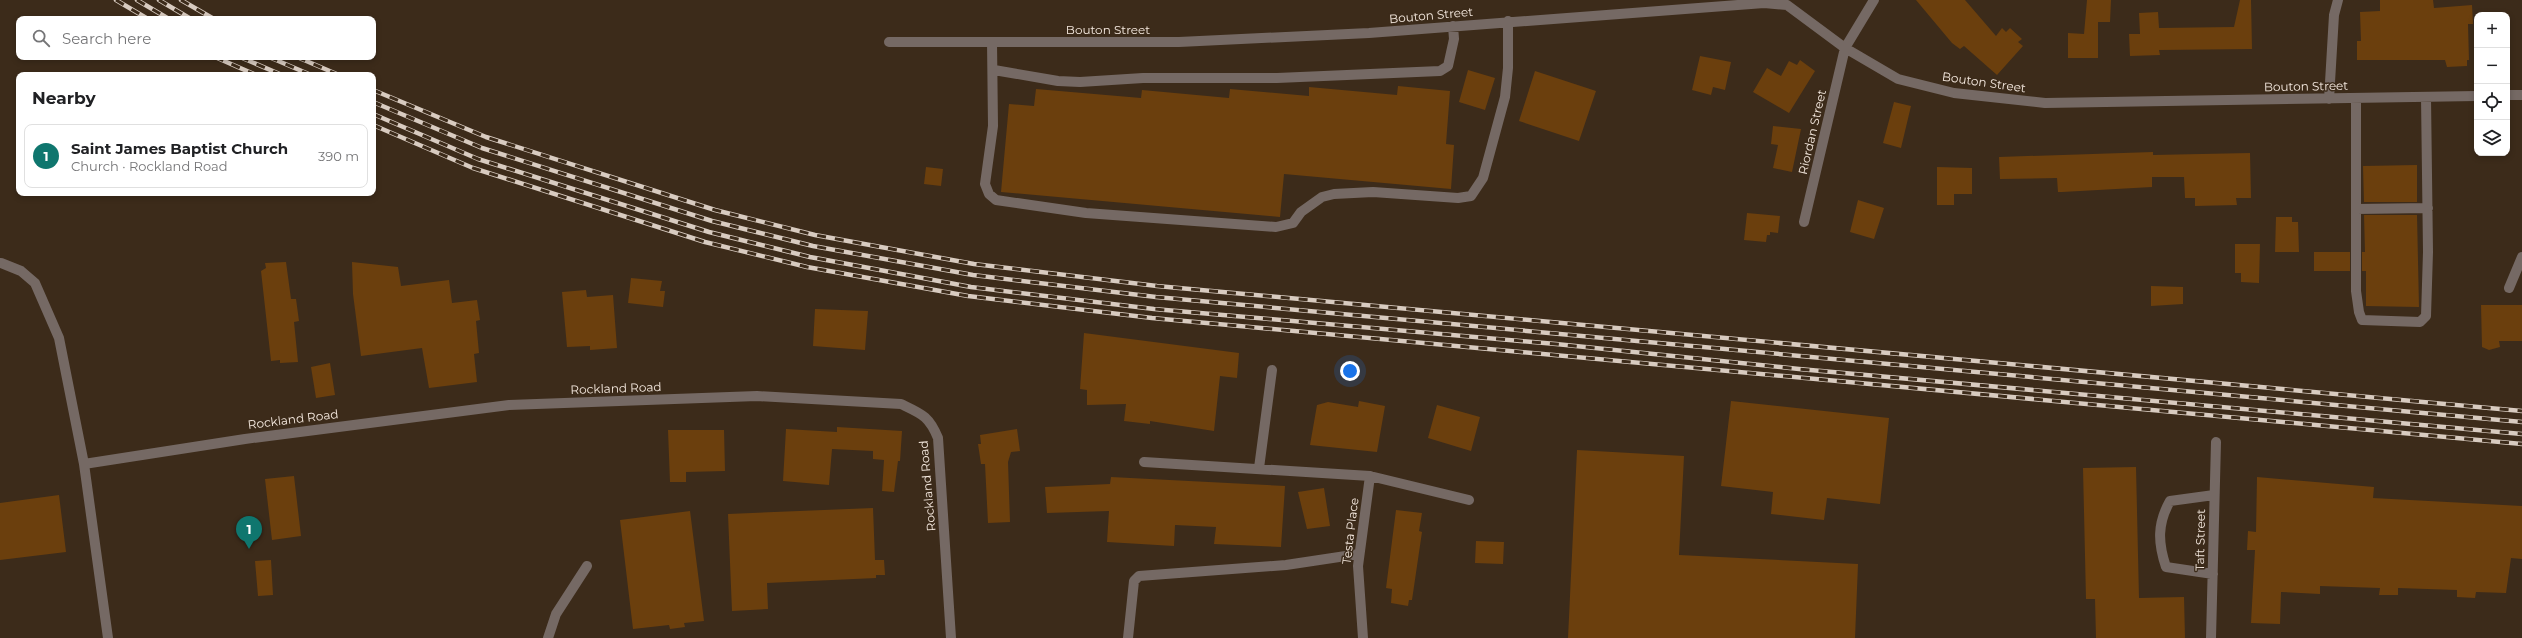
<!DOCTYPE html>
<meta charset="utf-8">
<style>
:root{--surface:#fff;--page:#f2f2f2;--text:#202124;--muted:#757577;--line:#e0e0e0;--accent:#0f766e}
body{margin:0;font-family:Montserrat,sans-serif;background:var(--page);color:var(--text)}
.controls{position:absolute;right:12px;top:12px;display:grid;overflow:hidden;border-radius:8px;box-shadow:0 2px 6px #0003}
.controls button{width:36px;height:36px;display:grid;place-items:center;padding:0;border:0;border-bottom:1px solid var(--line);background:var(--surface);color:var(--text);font:20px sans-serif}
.you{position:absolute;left:1350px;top:371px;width:14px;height:14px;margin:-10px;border:3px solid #fff;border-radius:50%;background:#1a73e8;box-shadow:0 0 0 6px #1a73e833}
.badge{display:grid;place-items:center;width:26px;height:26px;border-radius:50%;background:var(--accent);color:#fff;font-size:13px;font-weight:700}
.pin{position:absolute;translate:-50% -33px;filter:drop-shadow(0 1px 2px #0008)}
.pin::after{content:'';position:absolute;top:21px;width:14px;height:12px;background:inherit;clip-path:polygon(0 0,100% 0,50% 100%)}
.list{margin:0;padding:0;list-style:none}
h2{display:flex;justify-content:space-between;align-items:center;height:52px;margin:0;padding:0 16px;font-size:17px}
h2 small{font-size:13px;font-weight:400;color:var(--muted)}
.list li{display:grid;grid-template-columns:26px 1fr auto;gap:12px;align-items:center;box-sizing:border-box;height:64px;margin:0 8px 8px;padding:0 8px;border:1px solid var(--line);border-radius:8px}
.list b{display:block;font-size:15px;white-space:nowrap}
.list p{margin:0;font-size:13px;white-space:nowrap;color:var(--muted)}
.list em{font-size:13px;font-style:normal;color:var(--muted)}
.icon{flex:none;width:22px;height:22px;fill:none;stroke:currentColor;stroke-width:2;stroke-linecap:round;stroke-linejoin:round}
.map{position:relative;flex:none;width:2522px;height:638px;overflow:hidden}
.search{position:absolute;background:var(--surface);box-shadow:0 2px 6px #0003;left:16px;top:16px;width:360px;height:44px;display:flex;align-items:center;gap:10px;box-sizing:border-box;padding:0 14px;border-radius:8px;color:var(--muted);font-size:15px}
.panel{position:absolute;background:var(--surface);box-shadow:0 2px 6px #0003;left:16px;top:72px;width:360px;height:124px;border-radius:8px}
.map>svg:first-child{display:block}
.building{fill:#6b3f0d}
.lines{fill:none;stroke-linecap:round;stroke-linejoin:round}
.minor{stroke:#756964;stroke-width:10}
.rail-casing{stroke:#d8cbc0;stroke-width:4.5}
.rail{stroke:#3c2b1a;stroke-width:3;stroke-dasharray:9;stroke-linecap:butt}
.labels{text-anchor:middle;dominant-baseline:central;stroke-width:3;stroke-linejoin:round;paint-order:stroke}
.street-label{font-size:12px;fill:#f6eae0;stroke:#3c2b1a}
</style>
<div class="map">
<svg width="2522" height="638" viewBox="0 0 2522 638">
<rect width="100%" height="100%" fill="#3c2b1a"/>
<path class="building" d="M 1916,0 L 1965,0 L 1996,36 L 2002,28 L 2006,32 L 2010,28 L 2022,39 L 2018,42 L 2023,46 L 1997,75 L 1964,46 L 1960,49 L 1952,43 Z
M 2087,0 L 2111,0 L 2110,22 L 2098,22 L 2098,58 L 2068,58 L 2068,33 L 2084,34 Z
M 2240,0 L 2251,0 L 2252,49 L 2159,50 L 2160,55 L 2130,56 L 2129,34 L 2140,34 L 2139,13 L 2158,12 L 2159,28 L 2234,27 Z
M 2380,0 L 2433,0 L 2434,8 L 2472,5 L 2473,24 L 2468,24 L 2469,60 L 2467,60 L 2467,66 L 2447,67 L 2445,60 L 2357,60 L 2357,41 L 2361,41 L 2360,12 L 2380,11 Z
M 1700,56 L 1731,62 L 1725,90 L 1713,87 L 1711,95 L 1692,90 Z
M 1800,60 L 1815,71 L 1789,113 L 1753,92 L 1767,68 L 1781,76 L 1789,61 L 1797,65 Z
M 1468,70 L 1495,78 L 1485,110 L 1459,102 Z
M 1535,71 L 1596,91 L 1579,141 L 1519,121 Z
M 1398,86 L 1450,91 L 1446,144 L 1454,145 L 1451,189 L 1284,174 L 1280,217 L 1001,192 L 1009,104 L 1034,106 L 1036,89 L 1141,98 L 1142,90 L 1229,98 L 1230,89 L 1309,96 L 1309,87 L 1397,95 Z
M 1894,102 L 1911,106 L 1901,148 L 1883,143 Z
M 1773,126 L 1801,129 L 1792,172 L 1773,168 L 1778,145 L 1771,144 Z
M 2153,152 L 2153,155 L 2250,153 L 2251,198 L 2236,198 L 2237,205 L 2195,206 L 2195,198 L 2185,198 L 2184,177 L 2152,177 L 2152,187 L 2062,192 L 2058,192 L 2057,178 L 2000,179 L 1999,157 Z
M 2417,165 L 2417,202 L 2364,202 L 2363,166 Z
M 926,167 L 943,169 L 941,186 L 924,184 Z
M 1937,167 L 1972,168 L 1972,194 L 1954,194 L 1954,205 L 1937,205 Z
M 1858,200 L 1884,208 L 1874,239 L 1850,232 Z
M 1747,213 L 1780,216 L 1778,233 L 1770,232 L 1770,235 L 1767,235 L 1766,242 L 1744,240 Z
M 2364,215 L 2417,215 L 2419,307 L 2366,306 L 2366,271 L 2362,271 L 2362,252 L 2365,252 Z
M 2276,217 L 2292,217 L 2292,222 L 2298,222 L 2299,252 L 2275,252 Z
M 2235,244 L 2260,244 L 2259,283 L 2241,282 L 2241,273 L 2235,273 Z
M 2314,252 L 2350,252 L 2350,271 L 2314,271 Z
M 286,262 L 291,299 L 296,299 L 299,321 L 294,322 L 298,362 L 280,363 L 280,360 L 271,361 L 261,271 L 266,268 L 265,263 Z
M 352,262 L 398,267 L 401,286 L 449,280 L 452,303 L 477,300 L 480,320 L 476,321 L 479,353 L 474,354 L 477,382 L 429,388 L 422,348 L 361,356 L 353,294 Z
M 631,278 L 662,281 L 660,291 L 665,291 L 663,307 L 628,303 Z
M 2151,286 L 2183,287 L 2183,304 L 2151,306 Z
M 586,290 L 587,297 L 613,295 L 617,348 L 590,350 L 590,346 L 567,347 L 562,292 Z
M 2481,305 L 2522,305 L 2522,341 L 2499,341 L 2500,347 L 2489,350 L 2482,347 Z
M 815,309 L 868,311 L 865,350 L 813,346 Z
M 1084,333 L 1239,353 L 1237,378 L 1220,376 L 1214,431 L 1150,421 L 1150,424 L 1124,421 L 1126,404 L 1087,405 L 1087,390 L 1080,389 Z
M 330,363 L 335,395 L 316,398 L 311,367 Z
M 1359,401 L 1385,406 L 1377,452 L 1310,445 L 1317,405 L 1328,402 L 1358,407 Z
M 1731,401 L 1889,418 L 1880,504 L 1827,498 L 1824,520 L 1771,514 L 1773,492 L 1721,486 Z
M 1437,405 L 1480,417 L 1471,451 L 1428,438 Z
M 837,427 L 902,431 L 900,461 L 898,461 L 894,492 L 882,491 L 884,460 L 873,459 L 873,451 L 832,449 L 829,485 L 783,481 L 786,429 L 837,432 Z
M 1017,429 L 1020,451 L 1011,452 L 1008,462 L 1010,522 L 988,523 L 985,464 L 981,464 L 978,444 L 981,444 L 980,435 Z
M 668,430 L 724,430 L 725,471 L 686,472 L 686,482 L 670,482 Z
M 1577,450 L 1684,456 L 1679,555 L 1858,564 L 1855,638 L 1568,638 Z
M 2136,467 L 2139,598 L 2184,597 L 2185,638 L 2096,638 L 2095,599 L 2086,599 L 2083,468 Z
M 294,476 L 301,536 L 272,540 L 265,479 Z
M 1111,477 L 1285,486 L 1281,547 L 1214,544 L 1216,527 L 1175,525 L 1174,546 L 1107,542 L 1109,511 L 1047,513 L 1045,487 L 1110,484 Z
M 2257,477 L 2374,487 L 2373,498 L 2522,506 L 2522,559 L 2511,558 L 2506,593 L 2476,592 L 2475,598 L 2457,597 L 2457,590 L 2398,588 L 2398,595 L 2379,595 L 2380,588 L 2320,586 L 2320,594 L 2281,592 L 2280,624 L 2251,623 L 2255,550 L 2247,550 L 2248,531 L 2256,532 Z
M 1324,488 L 1330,526 L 1307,529 L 1298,492 Z
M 59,495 L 66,552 L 0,560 L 0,503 Z
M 873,508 L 875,560 L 884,560 L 885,575 L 876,575 L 876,578 L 767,583 L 768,609 L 732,611 L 728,514 Z
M 1396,510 L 1422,513 L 1419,531 L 1422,532 L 1412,600 L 1409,600 L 1408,606 L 1391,603 L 1392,589 L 1386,588 Z
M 690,511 L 704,621 L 684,623 L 685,627 L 670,629 L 669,625 L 633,629 L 620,520 Z
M 1476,541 L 1504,542 L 1503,564 L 1475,563 Z
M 271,560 L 273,595 L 258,596 L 255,561 Z"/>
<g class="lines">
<path class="minor" d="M 889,42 L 1179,42 L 1369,33 L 1764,3 L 1787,5 L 1845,48 L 1898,79 L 1954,93 L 2045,103 L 2477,96
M 992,42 L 993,126 L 985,184 L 989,194 L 996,200 L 1086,213 L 1276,227 L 1293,223 L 1301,212 L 1322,197 L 1334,194 L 1373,192 L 1458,198 L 1471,196 L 1483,178 L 1505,97 L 1508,68 L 1508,21
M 994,70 L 1058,81 L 1080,82 L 1143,78 L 1277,78 L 1440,71 L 1448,66 L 1454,39 L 1453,26
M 2507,95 L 2522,95
M 2356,98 L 2356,291 L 2359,312 L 2362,320 L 2420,322 L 2426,316 L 2428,252 L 2426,97
M 2329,99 L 2334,15 L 2338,0
M 2356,209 L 2428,208
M 1804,222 L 1845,48 L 1874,0
M 1,263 L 21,271 L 35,283 L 59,338 L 84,464 L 108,638
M 2509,288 L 2522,257
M 1144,462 L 1370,476 L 1469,500
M 84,464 L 245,439 L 509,405 L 757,396 L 901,404 C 922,414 929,416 938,438 L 951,638
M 1259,468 L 1272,370
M 2213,574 L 2166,567 C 2158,543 2157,524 2170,501 L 2214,495
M 548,638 L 556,614 L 587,566
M 1128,638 L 1134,581 L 1139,576 L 1286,565 L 1359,554
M 1363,638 L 1358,566 L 1370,476
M 2211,638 L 2216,442"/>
<g class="rail-casing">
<path id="rail" d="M 116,0 L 148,19
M 137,0 L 169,19
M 159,0 L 191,19
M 181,0 L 214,19
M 215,57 L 256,75
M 240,57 L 282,75
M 269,57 L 311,75
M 297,57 L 339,75
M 373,90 L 486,137 L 715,210 L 815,235 L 974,264 L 1157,286 L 2522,411
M 373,102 L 482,148 L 712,221 L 813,246 L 973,275 L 1156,297 L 2522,422
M 373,114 L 478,159 L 709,232 L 810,257 L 971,287 L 1154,309 L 1556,344 L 1799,369 L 2522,434
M 373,125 L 473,168 L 705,242 L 807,267 L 968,296 L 1152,318 L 2522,444"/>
</g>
<use href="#rail" class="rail"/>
</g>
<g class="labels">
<g class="street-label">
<text transform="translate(1431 15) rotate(-5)">Bouton Street</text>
<text x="1108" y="29">Bouton Street</text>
<text transform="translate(1984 82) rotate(8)">Bouton Street</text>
<text transform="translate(2306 86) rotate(-1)">Bouton Street</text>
<text transform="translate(1812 132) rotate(-77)">Riordan Street</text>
<text transform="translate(616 388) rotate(-2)">Rockland Road</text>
<text transform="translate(293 419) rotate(-7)">Rockland Road</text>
<text transform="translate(927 486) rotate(-95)">Rockland Road</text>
<text transform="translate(1350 531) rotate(-83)">Testa Place</text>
<text transform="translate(2200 540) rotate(-89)">Taft Street</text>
</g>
</g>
</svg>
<div class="controls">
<button>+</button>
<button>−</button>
<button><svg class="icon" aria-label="locate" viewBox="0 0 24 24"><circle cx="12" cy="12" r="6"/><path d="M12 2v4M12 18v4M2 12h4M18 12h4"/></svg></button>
<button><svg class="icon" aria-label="layers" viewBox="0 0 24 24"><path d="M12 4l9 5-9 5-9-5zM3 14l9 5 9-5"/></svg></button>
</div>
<div class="you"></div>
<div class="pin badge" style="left:249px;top:549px">1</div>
<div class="search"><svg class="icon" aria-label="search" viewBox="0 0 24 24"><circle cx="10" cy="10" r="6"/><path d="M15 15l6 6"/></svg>Search here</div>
<section class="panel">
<h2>Nearby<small></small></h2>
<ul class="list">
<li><span class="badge">1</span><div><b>Saint James Baptist Church</b><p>Church · Rockland Road</p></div><em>390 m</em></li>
</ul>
</section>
</div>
